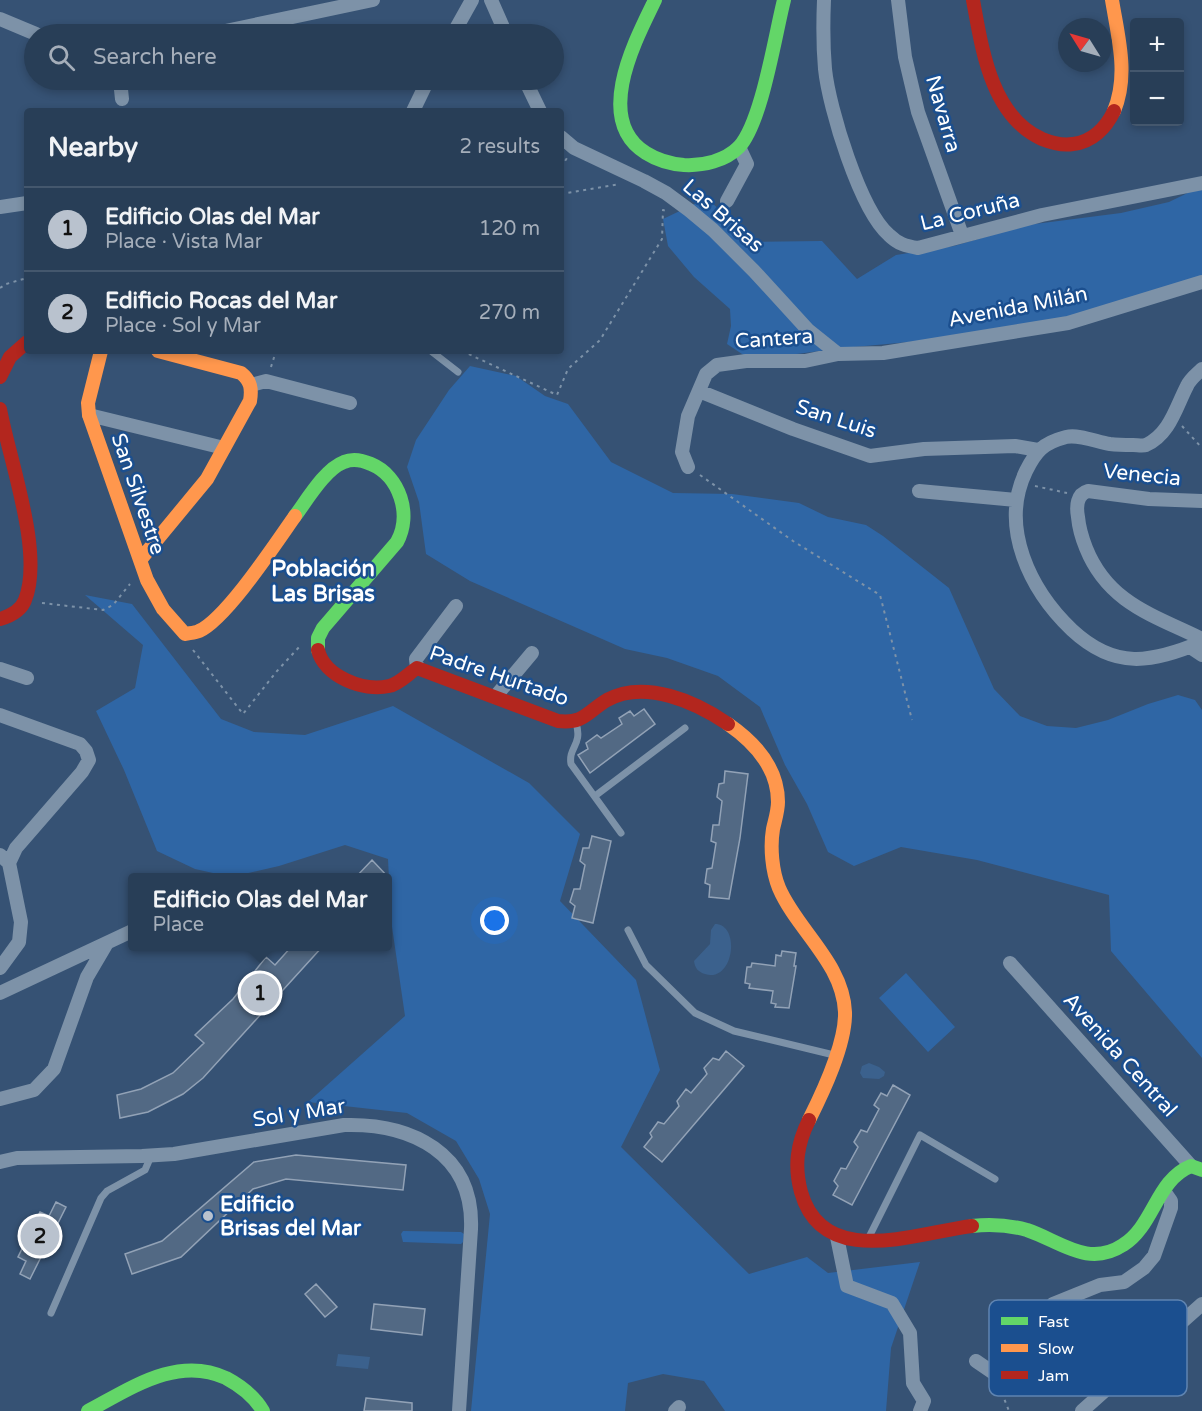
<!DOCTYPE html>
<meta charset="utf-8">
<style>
:root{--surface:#283e57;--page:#344961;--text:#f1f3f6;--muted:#a5aeba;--line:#44576d;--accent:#b9c2ce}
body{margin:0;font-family:"Varela Round",sans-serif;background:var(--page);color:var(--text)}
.controls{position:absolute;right:18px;top:18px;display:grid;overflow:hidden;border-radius:6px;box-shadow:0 3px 9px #0003}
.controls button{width:54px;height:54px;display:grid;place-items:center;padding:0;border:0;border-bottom:2px solid var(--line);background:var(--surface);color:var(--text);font:30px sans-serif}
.compass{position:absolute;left:1058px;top:18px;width:54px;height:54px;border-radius:50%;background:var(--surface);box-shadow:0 3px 9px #0003;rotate:307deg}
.you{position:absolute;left:495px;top:921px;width:21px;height:21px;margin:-15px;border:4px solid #fff;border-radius:50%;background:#1a73e8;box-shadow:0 0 0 9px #1a73e833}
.badge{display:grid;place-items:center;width:39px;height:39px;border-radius:50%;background:var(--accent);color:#111;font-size:20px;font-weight:700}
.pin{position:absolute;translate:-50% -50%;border:3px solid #fff;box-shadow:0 2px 6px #0006}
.popup{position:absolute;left:128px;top:873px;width:264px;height:78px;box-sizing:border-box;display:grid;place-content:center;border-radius:6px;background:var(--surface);filter:drop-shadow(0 2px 4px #0005);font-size:20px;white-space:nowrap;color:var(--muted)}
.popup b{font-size:22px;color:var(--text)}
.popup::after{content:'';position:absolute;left:50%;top:100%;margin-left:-12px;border:12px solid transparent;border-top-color:var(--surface)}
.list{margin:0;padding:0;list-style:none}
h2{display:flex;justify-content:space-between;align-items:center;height:78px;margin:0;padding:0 24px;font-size:26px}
h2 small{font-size:20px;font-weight:400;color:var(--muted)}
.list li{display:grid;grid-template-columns:39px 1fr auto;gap:18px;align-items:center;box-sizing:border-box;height:84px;padding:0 24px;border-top:2px solid var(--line)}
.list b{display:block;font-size:22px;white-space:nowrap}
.list p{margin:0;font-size:20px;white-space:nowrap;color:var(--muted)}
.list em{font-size:20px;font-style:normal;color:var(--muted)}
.icon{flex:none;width:33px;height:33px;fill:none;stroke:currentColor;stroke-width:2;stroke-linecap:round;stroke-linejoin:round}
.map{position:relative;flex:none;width:1202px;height:1411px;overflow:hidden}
.search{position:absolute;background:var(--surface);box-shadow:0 3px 9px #0003;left:24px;top:24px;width:540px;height:66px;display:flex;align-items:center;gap:15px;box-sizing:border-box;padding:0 21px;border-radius:33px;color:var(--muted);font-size:22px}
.panel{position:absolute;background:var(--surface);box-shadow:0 3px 9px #0003;left:24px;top:108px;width:540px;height:246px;border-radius:6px}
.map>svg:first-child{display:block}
.green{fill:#2f66a5}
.water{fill:#3b618d}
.building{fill:#526984;stroke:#92a2b6;stroke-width:1.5}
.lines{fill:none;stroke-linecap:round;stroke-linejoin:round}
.path{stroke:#7d92a8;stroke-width:2;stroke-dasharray:3 4.5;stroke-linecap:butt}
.lane{stroke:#7d92a8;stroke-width:7}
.street{stroke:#7d92a8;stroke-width:14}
.fast{stroke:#63d668;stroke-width:14}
.slow{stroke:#ff974d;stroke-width:14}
.jam{stroke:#b3261e;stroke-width:14}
.poi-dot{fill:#b9c2ce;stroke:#1b4f8f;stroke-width:2}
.labels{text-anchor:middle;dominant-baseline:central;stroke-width:5;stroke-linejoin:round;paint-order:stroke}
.street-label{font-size:21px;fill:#fff;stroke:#1b4f8f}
.poi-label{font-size:21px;font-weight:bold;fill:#fff;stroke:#1b4f8f;text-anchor:start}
.neighbourhood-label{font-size:22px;font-weight:bold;fill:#fff;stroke:#1b4f8f}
.key{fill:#1b4f8f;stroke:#5f84b1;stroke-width:1.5}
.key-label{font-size:16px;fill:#fff}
</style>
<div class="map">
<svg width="1202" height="1411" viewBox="0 0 1202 1411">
<rect width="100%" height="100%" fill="#365274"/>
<path class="green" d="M 1202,186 L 1202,276 L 1071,317 L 997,334 L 843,348 L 751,360 L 727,344 L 731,326 L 730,309 L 694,277 L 668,246 L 663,219 L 707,198 L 753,242 L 822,241 L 857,279 L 896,255 L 954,246 L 1027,225 L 1121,213 L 1169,202 Z
M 470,366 L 516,376 L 545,396 L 568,404 L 611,462 L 673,493 L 732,494 L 799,503 L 828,517 L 866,525 L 883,536 L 949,588 L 994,689 L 1020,716 L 1047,726 L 1076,728 L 1108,720 L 1148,704 L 1178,695 L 1195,700 L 1202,710 L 1202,1058 L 1111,951 L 1109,895 L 977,860 L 901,847 L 854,866 L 828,852 L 807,804 L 785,765 L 760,707 L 718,676 L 667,658 L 625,649 L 470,581 L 426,554 L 419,502 L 407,467 L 416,440 L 449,390 Z
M 85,595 L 132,604 L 221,719 L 254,732 L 305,735 L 393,706 L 529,783 L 580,834 L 560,901 L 636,980 L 660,1070 L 621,1147 L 749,1274 L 807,1257 L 828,1273 L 920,1262 L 891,1348 L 886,1411 L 725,1411 L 704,1381 L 663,1374 L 628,1383 L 625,1411 L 471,1411 L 490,1214 L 479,1179 L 456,1141 L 407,1113 L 308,1102 L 405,1016 L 391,920 L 388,859 L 345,845 L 279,866 L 231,877 L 195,869 L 157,851 L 124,770 L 96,711 L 135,688 L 143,645 Z
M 906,973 L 955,1027 L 928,1052 L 879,998 Z
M 403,1231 L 461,1232 L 464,1234 L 463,1242 L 461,1244 L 403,1242 L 401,1234 Z"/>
<path class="water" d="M 715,924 C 741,924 734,983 705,974 C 698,972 695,968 694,961 L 710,944 L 711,930 Z
M 869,1063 L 879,1067 L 885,1072 L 884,1076 L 879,1079 L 863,1078 L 860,1073 L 862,1066 Z
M 338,1354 L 370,1357 L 368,1369 L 336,1366 Z"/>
<path class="building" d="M 644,709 L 655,724 L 590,773 L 578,755 L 588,749 L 586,743 L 597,735 L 601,738 L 622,724 L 619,718 L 630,711 L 634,716 Z
M 725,771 L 748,774 L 740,838 L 729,899 L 709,897 L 710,885 L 705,883 L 707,869 L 712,868 L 716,843 L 711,841 L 713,825 L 719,825 L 722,801 L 717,797 L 719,784 L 724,783 Z
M 592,836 L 611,841 L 593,923 L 572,918 L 575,906 L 570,902 L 574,889 L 580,889 L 585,865 L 580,861 L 583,848 L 589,848 Z
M 372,860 L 389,878 L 355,878 Z
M 292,946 L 323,946 L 203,1078 L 183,1094 L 148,1112 L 120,1118 L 117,1095 L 141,1089 L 173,1073 L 204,1043 L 195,1035 L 233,999 L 266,957 L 275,965 Z
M 782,951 L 796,953 L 794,966 L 796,966 L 789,1008 L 775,1007 L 776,1004 L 771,1003 L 773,991 L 749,988 L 750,984 L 745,983 L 747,967 L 751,967 L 752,963 L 775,966 L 776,955 L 781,956 Z
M 726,1051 L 744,1066 L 662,1162 L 644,1147 L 652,1137 L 650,1133 L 658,1122 L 664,1124 L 679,1106 L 677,1101 L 686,1089 L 691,1093 L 707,1074 L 704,1068 L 713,1058 L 719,1060 Z
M 893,1085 L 910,1095 L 852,1205 L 833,1195 L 838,1186 L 834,1181 L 841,1168 L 846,1169 L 858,1147 L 854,1142 L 861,1130 L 867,1132 L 879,1109 L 874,1105 L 881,1093 L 887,1096 Z
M 296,1155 L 406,1165 L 403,1190 L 286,1179 L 253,1189 L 181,1257 L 132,1274 L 125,1254 L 162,1241 L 254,1162 Z
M 56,1202 L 66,1207 L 30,1279 L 20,1274 L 26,1261 L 18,1257 L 40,1212 L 49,1216 Z
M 316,1284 L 337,1307 L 325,1317 L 305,1294 Z
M 374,1304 L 425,1309 L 422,1335 L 371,1329 Z
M 366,1398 L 412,1403 L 412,1411 L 364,1411 Z"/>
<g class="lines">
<path class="path" d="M 561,167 L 567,158
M 561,194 L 620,184
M 0,288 L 6,284 L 27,278
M 561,296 L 566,299
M 462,351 L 557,395 L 568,369 L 600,340 L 662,239 L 663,210 L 666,211
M 271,367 L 276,351
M 1182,426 L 1202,448
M 700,475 L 793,541 L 880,595 L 912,720
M 1035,486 L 1067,493
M 42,603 L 103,610 L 113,605 L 130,584
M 193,650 L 243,714 L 277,671 L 301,645
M 999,1386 L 1009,1411"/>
<path class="lane" d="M 431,351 L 458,372
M 576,723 C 583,745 568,747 571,764 L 621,833
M 595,796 L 685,728
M 628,930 L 646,965 L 695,1013 L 734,1031 L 834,1055
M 868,1239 L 920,1135 L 995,1179
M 51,1313 L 101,1198 L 107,1191 L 145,1170 L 151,1156"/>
<path class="street" d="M 491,0 L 506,34
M 824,0 C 823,23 823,46 825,69 C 829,108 860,210 889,235 C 898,244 906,246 918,248 L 1042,215 L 1202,183
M 898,0 L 905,57 L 918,112 L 962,235
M 0,19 L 36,34
M 211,34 L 373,0
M 453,34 L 472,0
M 120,80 L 122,99
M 525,80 L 540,111
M 413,111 L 428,80
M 561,137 L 574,148 L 644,181 L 666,193 L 689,210 L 713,230 L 754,271 L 808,330 L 838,354
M 727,201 L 747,164 L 739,147
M 0,207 L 27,203
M 1202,369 C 1197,374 1190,379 1187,386 C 1176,407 1170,434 1146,445 C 1143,446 1137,445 1133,445 C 1125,445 1118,445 1110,444 C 1097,442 1079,434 1066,437 C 1043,443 1036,451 1026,471 C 999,527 1030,590 1072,630 C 1115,670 1151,663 1202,642
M 251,385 L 266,381 L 350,403
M 699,391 L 793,429 L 870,456 L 924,449 L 1015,446 L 1038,450
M 89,415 L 224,448
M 688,467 L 682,452 L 688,416 L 706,374 L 717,365 L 746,361 L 805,361 L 838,354 L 883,353 L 1068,323 L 1202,282
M 919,491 L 1016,500
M 1202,501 L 1149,499 L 1088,491 C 1077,494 1076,506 1078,517 C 1079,528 1082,538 1086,548 C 1108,603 1153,615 1202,639
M 1190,647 L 1202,655
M 417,668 L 416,659 L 456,606
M 0,669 L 27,678
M 495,697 L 532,653
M 0,715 L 80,744 L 86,751 L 89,760 L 82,772 L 16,848 L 9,863
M 0,855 L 9,863 L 21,922 L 19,942 L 0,968
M 1010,963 L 1191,1166
M 0,993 L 132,931
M 0,1099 L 34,1090 L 54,1069 L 87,977 L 107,943
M 0,1162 L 17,1158 L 142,1156 L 174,1154 L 344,1125 C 411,1123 474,1153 471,1229 L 459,1411
M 837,1237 L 847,1286 L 892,1303 L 910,1333 L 913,1383 L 924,1401 L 920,1411
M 976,1361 L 995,1374 L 1053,1304 L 1100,1285 L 1124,1282 L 1144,1268 L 1154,1256 L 1171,1208 L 1171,1201 L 1164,1191
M 675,1411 L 679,1407
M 1082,1411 L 1202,1304"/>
<path class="fast" d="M 655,0 C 635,41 593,120 646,153 C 657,160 671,164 684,165 C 703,166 725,161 739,147 C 762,122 775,35 784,0
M 295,516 C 307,500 325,469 344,462 C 353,458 362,460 371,464 C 400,476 412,515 397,542 L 323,628 L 318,638 L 318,650
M 972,1226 C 991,1224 1009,1225 1027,1230 C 1060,1241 1088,1268 1123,1245 C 1154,1226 1156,1180 1191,1166 L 1202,1170
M 88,1411 C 130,1389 177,1355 226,1378 C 241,1386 254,1396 263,1411"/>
<path class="slow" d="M 1112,0 C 1118,37 1129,75 1114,111
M 101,351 L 88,403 L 89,415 L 147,580 L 163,609 L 185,634 C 189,633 195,633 199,631 C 226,619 276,543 295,516
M 141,559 L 207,479 L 250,401 C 252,389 251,381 241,373 L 158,351
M 728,724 C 754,742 778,768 778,802 C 778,811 775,820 773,829 C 770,847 772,871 779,888 C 797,930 843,963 845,1012 C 846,1044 823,1092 809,1120"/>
<path class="jam" d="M 973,0 C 982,49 991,116 1042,139 C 1052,143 1062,146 1073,144 C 1092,142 1106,128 1114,111
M 0,377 L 10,357 L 27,342
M 0,409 C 9,459 44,553 25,600 C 21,611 10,616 0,619
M 318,650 C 324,676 363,692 389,686 C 399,684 408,674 417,668 L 558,721 C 584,724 587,712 607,700 C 645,679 696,702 728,724
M 809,1120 C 797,1144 794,1166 801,1192 C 823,1270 916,1233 972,1226"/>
</g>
<circle class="poi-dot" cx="208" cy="1216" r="6"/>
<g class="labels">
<g class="street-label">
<text transform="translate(943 114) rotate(74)">Navarra</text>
<text transform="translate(970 212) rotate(-14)">La Coruña</text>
<text transform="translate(723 216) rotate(41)">Las Brisas</text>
<text transform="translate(1018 307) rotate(-11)">Avenida Milán</text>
<text transform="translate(774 339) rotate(-4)">Cantera</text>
<text transform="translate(836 419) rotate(18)">San Luis</text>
<text transform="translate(1142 475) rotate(6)">Venecia</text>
<text transform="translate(138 494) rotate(71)">San Silvestre</text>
<text transform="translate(499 676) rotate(19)">Padre Hurtado</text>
<text transform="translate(1120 1055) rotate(48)">Avenida Central</text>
<text transform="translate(299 1113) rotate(-9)">Sol y Mar</text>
</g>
<g class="poi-label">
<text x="220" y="1204">Edificio<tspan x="220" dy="24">Brisas del Mar</tspan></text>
</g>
<g class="neighbourhood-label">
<text x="323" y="569">Población<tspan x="323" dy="25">Las Brisas</tspan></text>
</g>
</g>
<rect x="989" y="1300" width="198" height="96" rx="9" class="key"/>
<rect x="1001" y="1317" width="27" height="8" fill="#63d668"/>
<rect x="1001" y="1344" width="27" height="8" fill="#ff974d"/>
<rect x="1001" y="1371" width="27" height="8" fill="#b3261e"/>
<g class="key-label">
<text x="1038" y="1327">Fast</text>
<text x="1038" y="1354">Slow</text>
<text x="1038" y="1381">Jam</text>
</g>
</svg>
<div class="controls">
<button>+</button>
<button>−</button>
</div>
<svg class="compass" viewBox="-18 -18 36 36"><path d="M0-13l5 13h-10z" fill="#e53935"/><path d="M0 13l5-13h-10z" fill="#a5aeba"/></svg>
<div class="you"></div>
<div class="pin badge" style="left:260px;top:993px">1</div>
<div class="popup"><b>Edificio Olas del Mar</b>Place</div>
<div class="pin badge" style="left:40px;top:1236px">2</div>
<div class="search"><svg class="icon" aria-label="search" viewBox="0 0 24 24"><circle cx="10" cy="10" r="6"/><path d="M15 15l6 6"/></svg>Search here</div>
<section class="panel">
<h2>Nearby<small>2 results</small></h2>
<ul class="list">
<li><span class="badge">1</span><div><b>Edificio Olas del Mar</b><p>Place · Vista Mar</p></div><em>120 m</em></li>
<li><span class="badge">2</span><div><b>Edificio Rocas del Mar</b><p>Place · Sol y Mar</p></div><em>270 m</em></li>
</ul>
</section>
</div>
